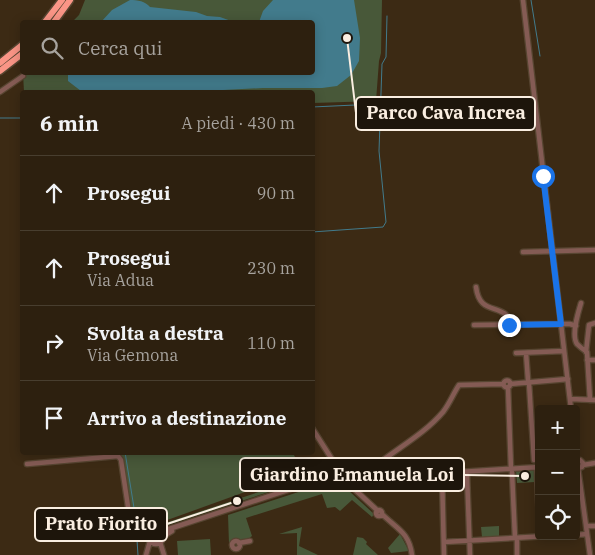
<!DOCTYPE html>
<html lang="it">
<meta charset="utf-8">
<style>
:root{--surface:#2d200f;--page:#352818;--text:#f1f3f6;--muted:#a7a39e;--line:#483e2f}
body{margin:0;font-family:"IBM Plex Serif",serif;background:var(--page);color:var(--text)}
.controls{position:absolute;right:15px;bottom:15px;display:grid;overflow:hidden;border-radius:5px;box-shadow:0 2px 12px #0003}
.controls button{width:45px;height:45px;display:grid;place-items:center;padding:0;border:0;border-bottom:1px solid var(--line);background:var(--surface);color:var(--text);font:25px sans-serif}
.stop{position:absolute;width:15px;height:15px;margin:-11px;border:4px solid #1a73e8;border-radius:50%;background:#fff}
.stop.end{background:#1a73e8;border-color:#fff;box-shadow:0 1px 5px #0008}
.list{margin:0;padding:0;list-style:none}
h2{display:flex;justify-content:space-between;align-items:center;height:65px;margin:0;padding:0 20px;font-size:21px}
h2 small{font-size:16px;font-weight:400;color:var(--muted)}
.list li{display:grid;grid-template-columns:32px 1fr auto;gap:15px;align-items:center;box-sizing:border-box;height:75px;padding:0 20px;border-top:1px solid var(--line)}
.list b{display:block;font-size:19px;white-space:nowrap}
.list p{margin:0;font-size:16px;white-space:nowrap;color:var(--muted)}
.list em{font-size:16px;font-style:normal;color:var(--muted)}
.icon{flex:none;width:28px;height:28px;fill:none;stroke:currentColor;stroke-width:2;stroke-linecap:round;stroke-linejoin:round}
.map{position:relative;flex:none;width:595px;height:555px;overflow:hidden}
.search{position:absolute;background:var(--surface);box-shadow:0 2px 12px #0003;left:20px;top:20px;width:295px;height:55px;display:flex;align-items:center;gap:12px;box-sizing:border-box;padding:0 18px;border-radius:5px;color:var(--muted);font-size:19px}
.panel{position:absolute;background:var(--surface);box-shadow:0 2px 12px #0003;left:20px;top:90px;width:295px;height:365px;border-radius:5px}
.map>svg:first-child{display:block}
.green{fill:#485839}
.water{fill:#427b8c}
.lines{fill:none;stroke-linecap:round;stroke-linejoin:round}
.stream{stroke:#427b8c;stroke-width:1}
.minor-casing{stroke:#574531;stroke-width:7}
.highway-casing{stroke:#574531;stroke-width:9}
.minor{stroke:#845b54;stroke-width:4.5}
.highway{stroke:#fa9586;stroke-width:6}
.route{stroke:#1a73e8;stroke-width:6}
.leader{fill:none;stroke:#faeee1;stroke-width:2}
.callout-dot{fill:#faeee1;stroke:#1d150b;stroke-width:2}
.callout{fill:#1d150b;stroke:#faeee1;stroke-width:2}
.callout-label{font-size:18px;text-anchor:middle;font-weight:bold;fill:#faeee1}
</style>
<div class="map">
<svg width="595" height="555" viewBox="0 0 595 555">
<rect width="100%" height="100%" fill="#3c2a14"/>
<path class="green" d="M 85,0 L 382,0 L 381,53 L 379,61 L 376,101 L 313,103 L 312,92 L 24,92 L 23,73 L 312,72 L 312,22 L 72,22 L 79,15 Z
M 118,453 L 293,453 L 298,463 L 294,473 L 284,478 L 159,523 L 133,523 Z
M 534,469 L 535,482 L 517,483 L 516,471 Z
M 289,482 L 290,485 L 162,527 L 162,524 Z
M 323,484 L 332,488 L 348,490 L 374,514 L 372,517 L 352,500 L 340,511 L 335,507 L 327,508 L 322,494 L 246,518 L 252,536 L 247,540 L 233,539 L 229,544 L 228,515 Z
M 499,526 L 499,536 L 482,537 L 481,527 Z
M 302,527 L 299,546 L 318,555 L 297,555 L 297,533 L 279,534 Z
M 400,534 L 409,551 L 391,553 L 388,548 Z
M 357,537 L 363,538 L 367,542 L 366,544 L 378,555 L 353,555 Z
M 210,539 L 211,555 L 178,555 L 177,541 Z"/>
<path class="water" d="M 130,0 C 138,0 145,1 150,7 L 196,12 L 207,16 L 220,17 L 234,22 L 101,22 L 112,10 Z
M 273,0 L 354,0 L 360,38 L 359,61 L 351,75 L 337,86 L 322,88 L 263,88 L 186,92 L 100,92 L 81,91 L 68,81 L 68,72 L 312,72 L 312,22 L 259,22 L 263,11 Z"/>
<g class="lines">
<path class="stream" d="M 531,0 L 540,56
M 312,107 L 377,104
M 0,118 L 22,118
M 312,232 L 383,227 L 386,222 L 379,151 L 382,64 L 386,57 L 387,16
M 125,452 L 135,514 L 136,533
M 137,540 L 138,555"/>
<g class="minor-casing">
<path id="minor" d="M 523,0 L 571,409
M 0,92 L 23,76
M 523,252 L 595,250
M 476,287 C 480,318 503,300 513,325
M 581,303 C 578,313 571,335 577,344 C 580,347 584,350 587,352 L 590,400
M 474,325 L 561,324 L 570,324 L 576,326
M 586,352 L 589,325 L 595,323
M 516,353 L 564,351
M 526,353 L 528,380
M 587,360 L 595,360
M503.5 384a3.5 3.5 0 1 1 7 0a3.5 3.5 0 1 1-7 0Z
M 529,383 L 534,460
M 510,384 L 568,379
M 508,387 L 511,469
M 570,399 L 595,400
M 312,428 L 335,464 L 341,471
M 576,451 L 577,460
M 576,460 L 580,460 L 583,463 L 582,467 L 578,468
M 27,464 L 118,456 L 121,460 L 132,533 L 137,537 L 149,537
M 583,465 L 595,463
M435.5 470a4.5 4.5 0 1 1 9 0a4.5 4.5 0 1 1-9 0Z
M 578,468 L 590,555
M 537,470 L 539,521
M 344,472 L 428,471 L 436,469
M 512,472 L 515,538
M 444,473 L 539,467
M 381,474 L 382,461 C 403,445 426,432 443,412 C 450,403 453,394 459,385 L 503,384
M 442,474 L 444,555
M 333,475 L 337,471 L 344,472 L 351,486 L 378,511
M 467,475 L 470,555
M 346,478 L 357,475
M 321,482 L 327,481 L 336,483
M 335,482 L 351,486
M376 513a3 3 0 1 1 6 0a3 3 0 1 1-6 0Z
M 382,514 C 397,529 409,532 412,555
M 586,526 L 595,526
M149 537a7 7 0 1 1 14 0a7 7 0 1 1-14 0Z
M 159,531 L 169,529 L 324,478 L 334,473
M 576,535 L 587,534
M 162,537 L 172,531
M 517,538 L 517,555
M232 545a4 4 0 1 1 8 0a4 4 0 1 1-8 0Z
M 160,542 L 164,555
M 444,542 L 547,536
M 239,543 L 250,541
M 146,555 L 150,541"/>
</g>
<g class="highway-casing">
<path id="highway" d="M 45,22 L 62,0
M 54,22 L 70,0
M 0,63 L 22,45
M 0,71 L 22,54"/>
</g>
<use href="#minor" class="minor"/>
<use href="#highway" class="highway"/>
</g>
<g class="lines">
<path class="route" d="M 509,325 L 561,324 L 543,176"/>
</g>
<path class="leader" d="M347 38L356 113M525 476L464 475M237 501L167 524"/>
<g class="callout-dot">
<circle cx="347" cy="38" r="5"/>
<circle cx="525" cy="476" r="5"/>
<circle cx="237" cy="501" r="5"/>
</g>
<g class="callout">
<rect x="356" y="97" width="179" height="33" rx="5"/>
<rect x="240" y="458" width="224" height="33" rx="5"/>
<rect x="35" y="508" width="132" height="33" rx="5"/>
</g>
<g class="callout-label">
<text x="446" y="119">Parco Cava Increa</text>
<text x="352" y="481">Giardino Emanuela Loi</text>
<text x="101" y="530">Prato Fiorito</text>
</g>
</svg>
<div class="controls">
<button>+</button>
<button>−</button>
<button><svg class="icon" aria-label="locate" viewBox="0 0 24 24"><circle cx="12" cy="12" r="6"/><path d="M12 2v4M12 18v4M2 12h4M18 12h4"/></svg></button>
</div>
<div class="stop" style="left:543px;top:176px"></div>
<div class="stop end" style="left:509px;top:325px"></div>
<div class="search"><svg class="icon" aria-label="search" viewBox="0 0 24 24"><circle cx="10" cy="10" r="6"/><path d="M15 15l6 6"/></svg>Cerca qui</div>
<section class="panel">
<h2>6 min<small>A piedi · 430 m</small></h2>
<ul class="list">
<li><svg class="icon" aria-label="ahead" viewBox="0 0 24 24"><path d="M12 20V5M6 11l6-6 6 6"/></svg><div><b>Prosegui</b></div><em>90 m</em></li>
<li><svg class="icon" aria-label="ahead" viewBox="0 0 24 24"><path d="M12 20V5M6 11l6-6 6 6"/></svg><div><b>Prosegui</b><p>Via Adua</p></div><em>230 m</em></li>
<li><svg class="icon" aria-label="right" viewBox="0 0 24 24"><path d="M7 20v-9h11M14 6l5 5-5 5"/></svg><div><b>Svolta a destra</b><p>Via Gemona</p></div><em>110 m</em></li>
<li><svg class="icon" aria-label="arrive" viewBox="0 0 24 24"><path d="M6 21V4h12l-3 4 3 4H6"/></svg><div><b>Arrivo a destinazione</b></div></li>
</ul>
</section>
</div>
